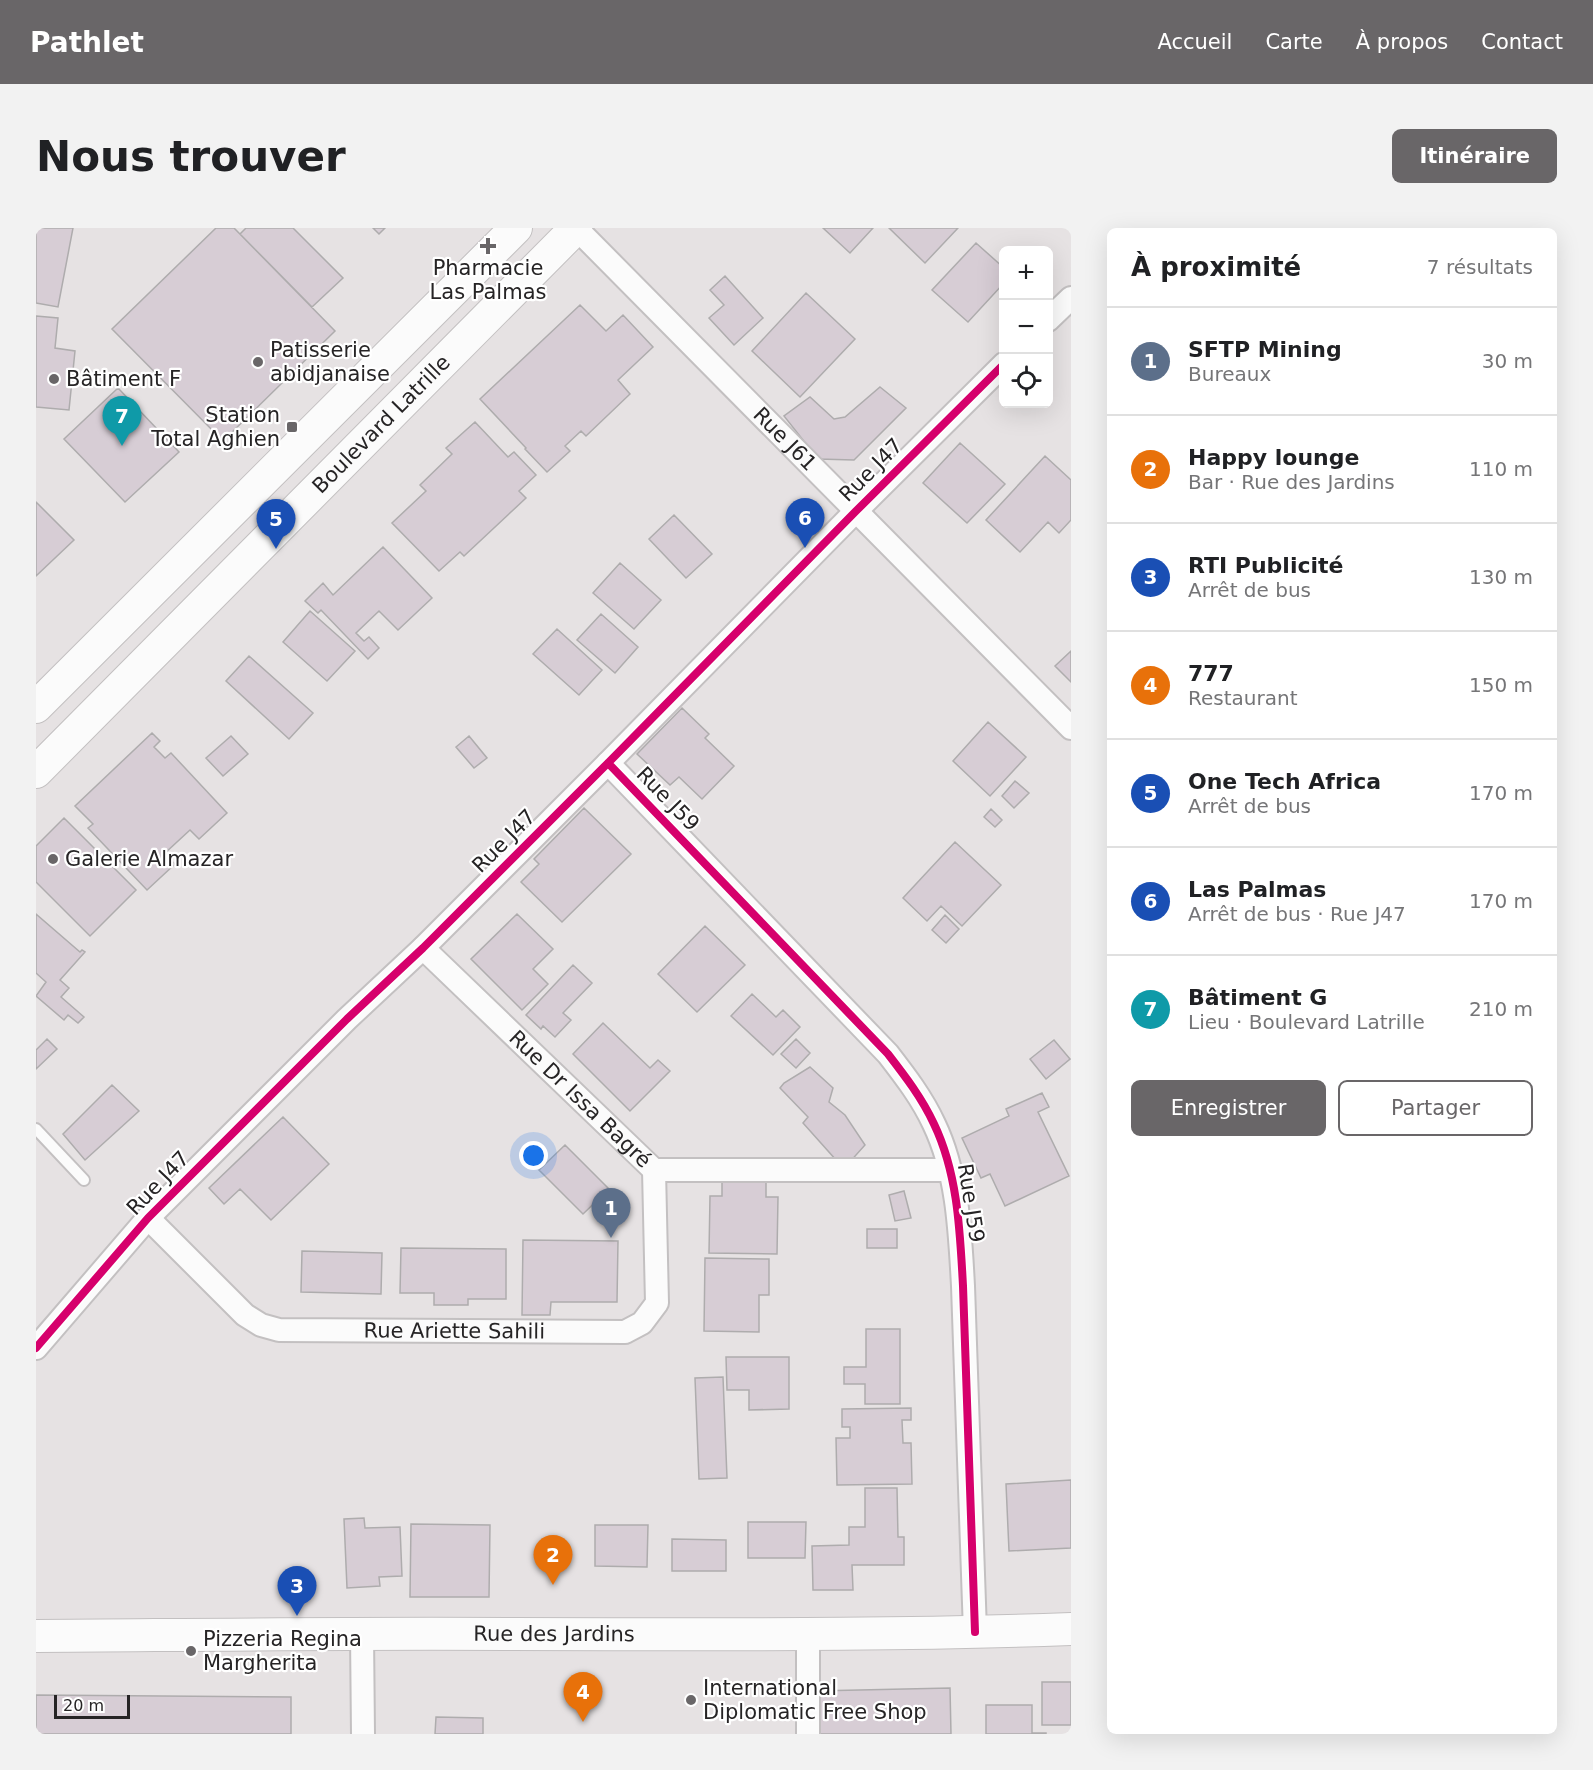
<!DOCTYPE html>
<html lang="fr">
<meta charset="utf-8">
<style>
:root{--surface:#fff;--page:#f2f2f2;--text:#202124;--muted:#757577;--line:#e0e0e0;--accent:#696668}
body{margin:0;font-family:"DejaVu Sans",sans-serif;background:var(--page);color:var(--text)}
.controls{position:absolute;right:18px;top:18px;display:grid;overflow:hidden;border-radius:9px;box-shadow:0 6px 24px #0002}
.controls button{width:54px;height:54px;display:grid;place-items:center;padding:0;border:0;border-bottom:2px solid var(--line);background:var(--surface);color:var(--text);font:30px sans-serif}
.scale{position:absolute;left:18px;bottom:15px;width:76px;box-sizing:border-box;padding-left:6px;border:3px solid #262425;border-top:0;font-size:16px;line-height:21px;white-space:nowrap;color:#262425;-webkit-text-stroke:4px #fff;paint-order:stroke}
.you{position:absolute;left:498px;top:928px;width:21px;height:21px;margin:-15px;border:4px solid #fff;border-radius:50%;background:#1a73e8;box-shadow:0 0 0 9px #1a73e833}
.badge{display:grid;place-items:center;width:39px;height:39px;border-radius:50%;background:var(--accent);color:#fff;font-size:20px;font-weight:700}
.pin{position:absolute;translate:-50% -50px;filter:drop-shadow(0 2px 3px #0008)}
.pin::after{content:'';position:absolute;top:32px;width:21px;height:18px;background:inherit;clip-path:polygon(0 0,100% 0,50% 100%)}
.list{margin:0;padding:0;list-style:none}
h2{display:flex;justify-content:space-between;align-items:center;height:78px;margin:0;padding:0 24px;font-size:26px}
h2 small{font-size:20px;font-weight:400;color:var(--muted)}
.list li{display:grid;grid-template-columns:39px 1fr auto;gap:18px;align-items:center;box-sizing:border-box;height:108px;padding:0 24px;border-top:2px solid var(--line)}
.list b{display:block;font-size:22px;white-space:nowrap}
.list p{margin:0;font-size:20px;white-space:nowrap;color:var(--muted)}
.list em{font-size:20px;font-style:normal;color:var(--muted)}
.actions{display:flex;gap:12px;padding:18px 24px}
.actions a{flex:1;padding:14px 0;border:2px solid var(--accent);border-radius:9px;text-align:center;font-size:21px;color:var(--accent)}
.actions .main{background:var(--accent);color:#fff}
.icon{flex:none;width:33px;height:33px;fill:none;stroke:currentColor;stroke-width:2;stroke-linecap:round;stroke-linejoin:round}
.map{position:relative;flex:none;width:1035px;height:1506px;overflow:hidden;border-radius:9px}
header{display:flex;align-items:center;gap:36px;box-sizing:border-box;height:84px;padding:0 30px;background:var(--accent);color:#fff}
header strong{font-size:28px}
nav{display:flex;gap:33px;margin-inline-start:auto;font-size:21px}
.intro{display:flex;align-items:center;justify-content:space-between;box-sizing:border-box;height:144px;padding:0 36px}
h1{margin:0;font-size:42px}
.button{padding:15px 27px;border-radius:9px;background:var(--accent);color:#fff;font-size:21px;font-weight:700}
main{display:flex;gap:36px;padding:0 36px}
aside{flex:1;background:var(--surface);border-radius:9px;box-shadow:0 6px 24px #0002}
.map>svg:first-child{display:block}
.building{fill:#d7cdd5;stroke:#aeacad;stroke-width:1.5}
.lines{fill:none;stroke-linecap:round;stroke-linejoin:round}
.service-casing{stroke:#c3c0c1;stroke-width:14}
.minor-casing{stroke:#c3c0c1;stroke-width:26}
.secondary-casing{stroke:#c3c0c1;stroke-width:34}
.service{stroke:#fbfbfb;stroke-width:10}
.minor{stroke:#fbfbfb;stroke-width:22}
.secondary{stroke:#fbfbfb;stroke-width:32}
.cycleway-casing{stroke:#fff;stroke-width:11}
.cycleway{stroke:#d6006c;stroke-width:8}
.poi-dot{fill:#696668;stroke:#fff;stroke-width:2}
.labels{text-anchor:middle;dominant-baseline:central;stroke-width:4.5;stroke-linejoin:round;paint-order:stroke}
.poi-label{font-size:21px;fill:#262425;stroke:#fff;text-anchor:start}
.street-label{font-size:21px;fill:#262425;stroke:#fff}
</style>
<header>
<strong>Pathlet</strong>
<nav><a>Accueil</a><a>Carte</a><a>À propos</a><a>Contact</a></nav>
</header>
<div class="intro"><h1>Nous trouver</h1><a class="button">Itinéraire</a></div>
<main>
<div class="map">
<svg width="1035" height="1506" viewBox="0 0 1035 1506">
<rect width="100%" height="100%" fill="#e6e2e3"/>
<path class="building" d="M 0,0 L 37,0 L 22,79 L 0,75 Z
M 180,0 L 198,0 L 299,103 L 187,213 L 76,101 Z
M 210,0 L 257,0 L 307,50 L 276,79 L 204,6 Z
M 337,0 L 349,0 L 343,6 Z
M 787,0 L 837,0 L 814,25 Z
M 853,0 L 922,0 L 889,35 Z
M 940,15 L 968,40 L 968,55 L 932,94 L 896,62 Z
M 689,48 L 727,90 L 698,117 L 673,90 L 688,77 L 674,62 Z
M 770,65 L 819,111 L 764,169 L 716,123 Z
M 544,77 L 570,103 L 587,87 L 617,119 L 582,152 L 594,166 L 550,208 L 545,203 L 529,218 L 534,223 L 511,244 L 489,221 L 490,220 L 444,171 Z
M 0,88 L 22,90 L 19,120 L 39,123 L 33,182 L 0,179 Z
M 844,159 L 870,180 L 818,232 L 782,231 L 748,188 L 774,169 L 798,191 L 809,189 Z
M 82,160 L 143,224 L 89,274 L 28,211 Z
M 439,194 L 472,229 L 478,224 L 500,247 L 483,263 L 490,270 L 428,328 L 424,324 L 403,343 L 356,295 L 390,263 L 384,257 L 416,226 L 410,220 Z
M 924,215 L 969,256 L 931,295 L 887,255 Z
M 1009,228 L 1035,252 L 1035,292 L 1023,305 L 1012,294 L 984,324 L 950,292 Z
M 0,274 L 38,312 L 0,348 Z
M 638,287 L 676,326 L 650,350 L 613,311 Z
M 347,319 L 396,370 L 362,402 L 343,383 L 320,405 L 328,413 L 333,409 L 343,420 L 332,431 L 285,382 L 282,385 L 269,373 L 287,355 L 297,367 Z
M 584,335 L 625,372 L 598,401 L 557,365 Z
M 274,383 L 319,423 L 291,453 L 247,414 Z
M 565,386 L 602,419 L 579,445 L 541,412 Z
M 521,401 L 566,442 L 543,467 L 497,426 Z
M 1035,423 L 1035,454 L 1019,438 Z
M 213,428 L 277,485 L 253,511 L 190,453 Z
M 646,480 L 673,506 L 669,510 L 698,538 L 666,571 L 643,549 L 634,557 L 601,526 Z
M 952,494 L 990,529 L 954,568 L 917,533 Z
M 116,505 L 124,513 L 118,519 L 129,530 L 135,525 L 191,585 L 163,611 L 154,602 L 128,626 L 139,636 L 111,662 L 52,600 L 57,596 L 39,578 Z
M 195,508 L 212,526 L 187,548 L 170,530 Z
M 433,508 L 451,530 L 438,540 L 420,519 Z
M 979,553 L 993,565 L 978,580 L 966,568 Z
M 548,580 L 595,626 L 526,694 L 485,654 L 503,636 L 498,631 Z
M 955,581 L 966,592 L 959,599 L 948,589 Z
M 28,590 L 100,662 L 54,708 L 0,654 L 0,618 Z
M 919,614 L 965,657 L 926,698 L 905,678 L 891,693 L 867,670 Z
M 0,686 L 44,724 L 46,722 L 49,724 L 24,752 L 33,760 L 25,769 L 48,789 L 42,795 L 32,787 L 28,792 L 0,768 L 10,754 L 0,745 Z
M 481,686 L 517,721 L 497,741 L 512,756 L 486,782 L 435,731 Z
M 909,687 L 923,701 L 910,715 L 896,702 Z
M 669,698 L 709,737 L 661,784 L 622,746 Z
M 537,737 L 556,755 L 527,785 L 535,792 L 519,809 L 507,798 L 505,801 L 490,787 Z
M 716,766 L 740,789 L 747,782 L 764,799 L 737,827 L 695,788 Z
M 567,795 L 614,840 L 622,832 L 634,843 L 594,883 L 537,826 Z
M 11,811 L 21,821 L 0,841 L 0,822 Z
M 760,811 L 774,825 L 760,840 L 745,826 Z
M 1018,812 L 1034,831 L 1010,851 L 994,831 Z
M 774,839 L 797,860 L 793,874 L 809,887 L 829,917 L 812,936 L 801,933 L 767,895 L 772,889 L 744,860 L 748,855 Z
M 76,857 L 103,883 L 49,932 L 27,906 Z
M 1006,865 L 1013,879 L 1002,884 L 1033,948 L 969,978 L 954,946 L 945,950 L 926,910 L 973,888 L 970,881 Z
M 247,889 L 293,936 L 235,992 L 204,961 L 188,976 L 173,960 Z
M 529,917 L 573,961 L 547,986 L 503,942 Z
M 686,948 L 730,949 L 730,969 L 742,969 L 741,1026 L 673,1025 L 674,968 L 686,968 Z
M 868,963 L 875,990 L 859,993 L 853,967 Z
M 831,1001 L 861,1001 L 861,1020 L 831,1020 Z
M 487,1012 L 582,1013 L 581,1074 L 515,1074 L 514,1087 L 486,1087 Z
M 365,1020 L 470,1021 L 470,1071 L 432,1071 L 432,1077 L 398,1077 L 398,1065 L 364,1065 Z
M 266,1023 L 346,1025 L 345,1066 L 265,1064 Z
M 669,1030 L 733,1031 L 733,1067 L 723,1067 L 723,1104 L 668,1103 Z
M 830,1101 L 864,1101 L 864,1176 L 829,1176 L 829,1156 L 808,1156 L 808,1139 L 830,1139 Z
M 690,1129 L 753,1129 L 753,1181 L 713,1182 L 713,1162 L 691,1162 Z
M 687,1149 L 691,1250 L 663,1251 L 659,1150 Z
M 875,1180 L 875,1192 L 866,1192 L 867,1215 L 875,1215 L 876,1256 L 801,1257 L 800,1210 L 814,1210 L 814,1199 L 806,1199 L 806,1181 Z
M 1035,1252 L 1035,1320 L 973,1323 L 970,1256 Z
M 829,1260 L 861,1260 L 862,1309 L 868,1309 L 868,1337 L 816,1337 L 817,1362 L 777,1362 L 776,1318 L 813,1317 L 813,1299 L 829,1299 Z
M 328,1290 L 329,1300 L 364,1299 L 366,1348 L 343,1349 L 344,1358 L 311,1360 L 308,1291 Z
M 712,1294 L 770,1294 L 769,1330 L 712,1330 Z
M 375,1296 L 454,1297 L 453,1369 L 374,1369 Z
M 559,1297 L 612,1297 L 611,1339 L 559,1338 Z
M 636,1311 L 690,1312 L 690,1343 L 636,1343 Z
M 1006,1454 L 1035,1454 L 1035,1497 L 1006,1497 Z
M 914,1460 L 915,1506 L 779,1506 L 778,1463 Z
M 0,1467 L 255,1469 L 255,1506 L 0,1506 Z
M 950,1477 L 996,1477 L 996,1505 L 1010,1505 L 1010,1506 L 950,1506 Z
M 400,1489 L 447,1490 L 447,1506 L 399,1506 Z"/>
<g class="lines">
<g class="service-casing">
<path id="service" d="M 0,901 L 48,952"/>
</g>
<g class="minor-casing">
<g id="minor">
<path id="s1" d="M 540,0 L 1035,500"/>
<path d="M 1012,92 L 1035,70"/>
<path d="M 572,535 L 852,826 C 869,848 886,870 898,896 C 922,946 924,1004 927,1058 L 939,1404"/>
<path id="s2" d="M 387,720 L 618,942 L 914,942"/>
<path id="s3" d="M 112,990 L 209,1087 L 225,1097 L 243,1102 L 589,1104 L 606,1095 L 621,1075 L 618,942"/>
<path d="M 0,1120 L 112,990 L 311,791 L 387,720 L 572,535 L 820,283 L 968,136"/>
<path d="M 326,1406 L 327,1506"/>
<path d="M 772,1406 L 772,1506"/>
</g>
</g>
<g class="secondary-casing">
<g id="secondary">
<path d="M 0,479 L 480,0"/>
<path id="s4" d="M 0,544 L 540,0"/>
<path id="s5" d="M 0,1408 C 158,1407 316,1405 473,1406 C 661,1406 848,1408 1035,1401"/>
</g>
</g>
<use href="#service" class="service"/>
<use href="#minor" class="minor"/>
<use href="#secondary" class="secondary"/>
<g class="cycleway-casing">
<path id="cycleway" d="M 572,535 L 852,826 C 869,848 886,870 898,896 C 922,946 924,1004 927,1058 L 939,1404
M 0,1120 L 112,990 L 311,791 L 387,720 L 572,535 L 820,283 L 968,136"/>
</g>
<use href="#cycleway" class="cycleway"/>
</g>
<g class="poi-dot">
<path d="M449 9h6v6h6v6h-6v6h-6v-6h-6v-6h6z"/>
<circle cx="222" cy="134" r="6"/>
<circle cx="18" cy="151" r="6"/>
<rect x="250" y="193" width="12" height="12" rx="3"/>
<circle cx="17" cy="631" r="6"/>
<circle cx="155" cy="1423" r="6"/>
<circle cx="655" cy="1472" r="6"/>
</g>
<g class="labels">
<g class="poi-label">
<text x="452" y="40" text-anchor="middle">Pharmacie<tspan x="452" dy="24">Las Palmas</tspan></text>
<text x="234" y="122">Patisserie<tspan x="234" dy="24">abidjanaise</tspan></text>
<text x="30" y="151">Bâtiment F</text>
<text x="244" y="187" text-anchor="end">Station<tspan x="244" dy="24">Total Aghien</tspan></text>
<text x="29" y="631">Galerie Almazar</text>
<text x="167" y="1411">Pizzeria Regina<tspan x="167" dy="24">Margherita</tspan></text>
<text x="667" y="1460">International<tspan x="667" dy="24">Diplomatic Free Shop</tspan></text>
</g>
<g class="street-label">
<text stroke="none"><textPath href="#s4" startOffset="490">Boulevard Latrille</textPath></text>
<text stroke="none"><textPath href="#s1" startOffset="297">Rue J61</textPath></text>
<text transform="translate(835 242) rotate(-45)">Rue J47</text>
<text transform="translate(632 571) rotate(46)">Rue J59</text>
<text transform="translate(468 613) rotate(-45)">Rue J47</text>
<text stroke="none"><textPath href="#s2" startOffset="218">Rue Dr Issa Bagré</textPath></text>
<text transform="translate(122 955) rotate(-46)">Rue J47</text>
<text transform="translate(935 975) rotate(81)">Rue J59</text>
<text stroke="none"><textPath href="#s3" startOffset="350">Rue Ariette Sahili</textPath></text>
<text stroke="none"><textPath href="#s5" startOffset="518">Rue des Jardins</textPath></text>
</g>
</g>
</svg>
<div class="controls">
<button>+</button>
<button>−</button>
<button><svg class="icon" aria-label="locate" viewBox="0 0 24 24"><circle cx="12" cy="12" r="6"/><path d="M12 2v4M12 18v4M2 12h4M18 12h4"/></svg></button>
</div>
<div class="scale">20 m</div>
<div class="you"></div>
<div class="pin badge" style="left:575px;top:1010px;background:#5c6f8a">1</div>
<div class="pin badge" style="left:517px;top:1357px;background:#e8710a">2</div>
<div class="pin badge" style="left:261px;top:1388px;background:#1a4fb4">3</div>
<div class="pin badge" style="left:547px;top:1494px;background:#e8710a">4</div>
<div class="pin badge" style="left:240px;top:321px;background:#1a4fb4">5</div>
<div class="pin badge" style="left:769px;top:320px;background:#1a4fb4">6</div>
<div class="pin badge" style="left:86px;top:218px;background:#0f9aa8">7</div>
</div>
<aside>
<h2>À proximité<small>7 résultats</small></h2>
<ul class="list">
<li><span class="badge" style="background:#5c6f8a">1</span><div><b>SFTP Mining</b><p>Bureaux</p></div><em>30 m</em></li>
<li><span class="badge" style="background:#e8710a">2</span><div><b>Happy lounge</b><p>Bar · Rue des Jardins</p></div><em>110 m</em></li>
<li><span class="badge" style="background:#1a4fb4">3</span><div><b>RTI Publicité</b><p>Arrêt de bus</p></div><em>130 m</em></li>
<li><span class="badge" style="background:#e8710a">4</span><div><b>777</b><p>Restaurant</p></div><em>150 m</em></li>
<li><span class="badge" style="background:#1a4fb4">5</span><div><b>One Tech Africa</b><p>Arrêt de bus</p></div><em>170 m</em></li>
<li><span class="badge" style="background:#1a4fb4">6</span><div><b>Las Palmas</b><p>Arrêt de bus · Rue J47</p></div><em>170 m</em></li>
<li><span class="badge" style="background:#0f9aa8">7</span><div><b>Bâtiment G</b><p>Lieu · Boulevard Latrille</p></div><em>210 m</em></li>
</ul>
<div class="actions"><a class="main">Enregistrer</a><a>Partager</a></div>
</aside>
</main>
